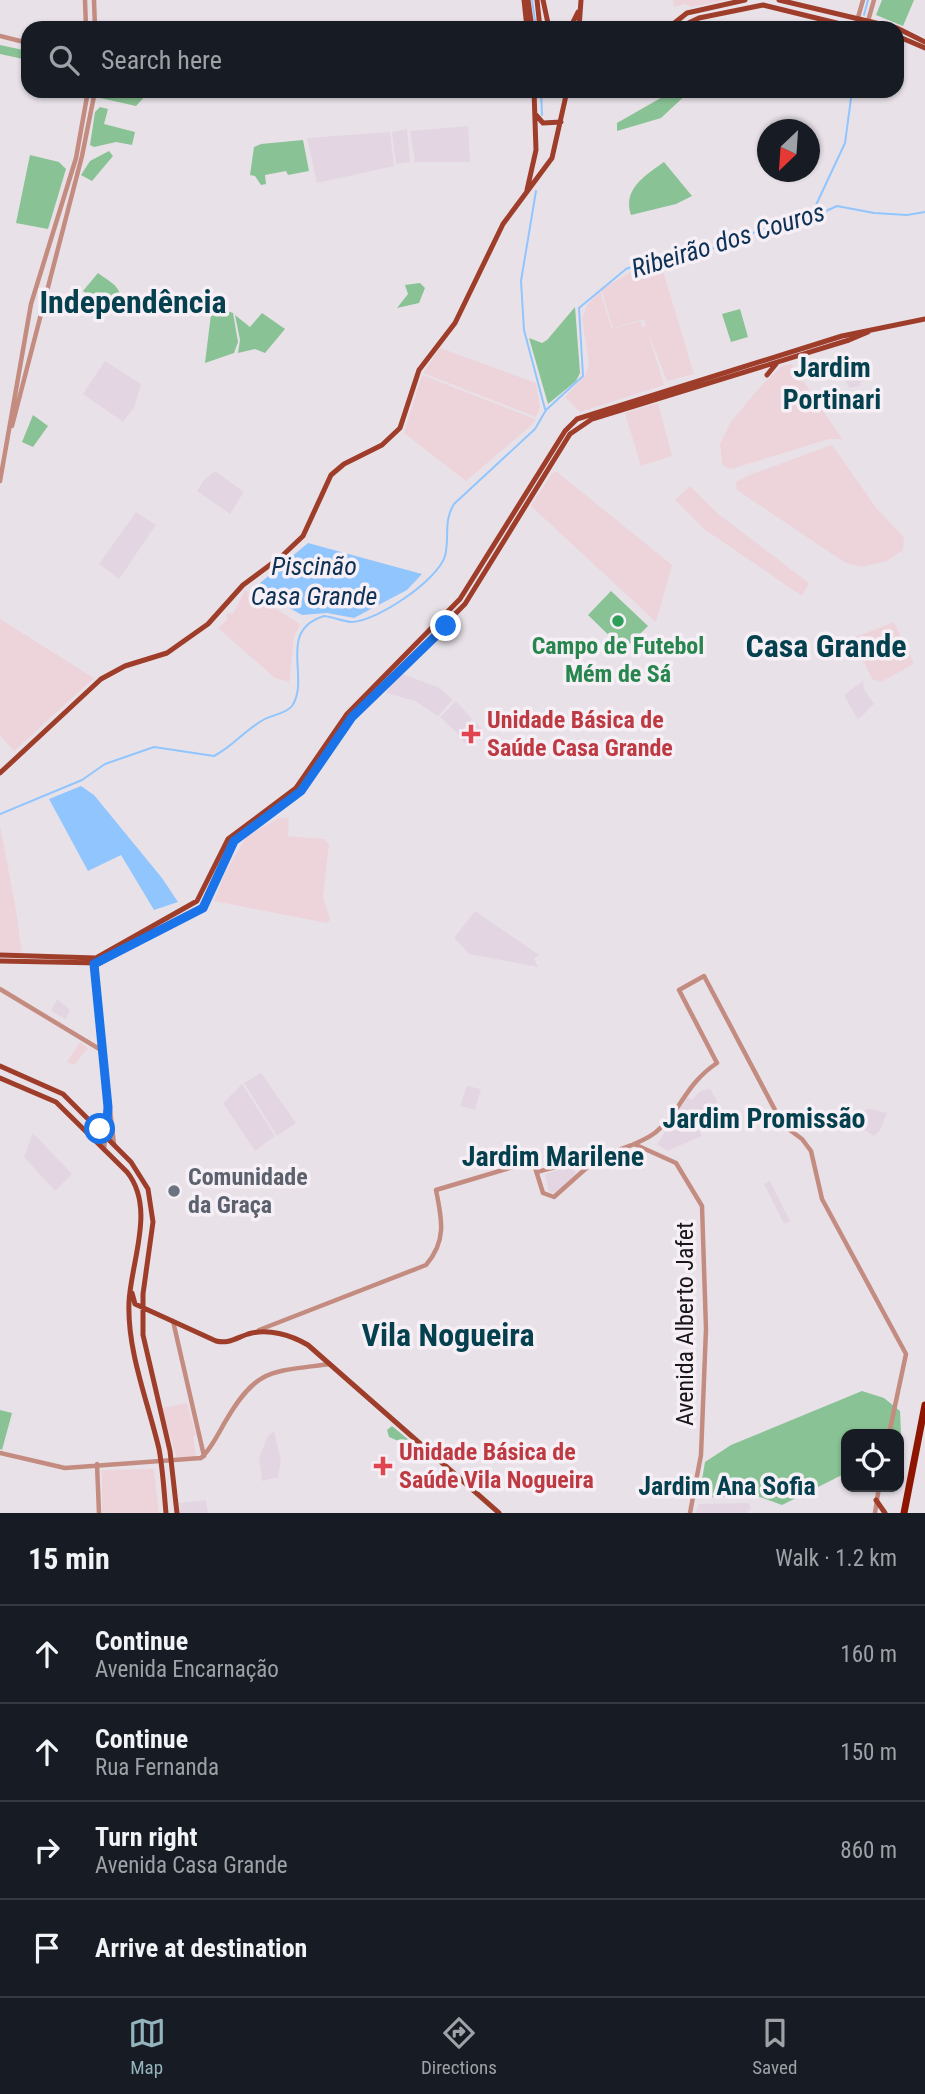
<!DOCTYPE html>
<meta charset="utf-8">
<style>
:root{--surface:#171b24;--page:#242831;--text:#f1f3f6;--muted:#9ea1a6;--line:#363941;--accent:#93b3bd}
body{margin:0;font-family:"Roboto Condensed",sans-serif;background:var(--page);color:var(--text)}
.controls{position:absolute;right:21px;bottom:21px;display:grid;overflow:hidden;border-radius:14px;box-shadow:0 2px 5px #0004}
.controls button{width:63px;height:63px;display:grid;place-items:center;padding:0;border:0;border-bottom:2px solid var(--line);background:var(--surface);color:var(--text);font:35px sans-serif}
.compass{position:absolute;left:757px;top:119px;width:63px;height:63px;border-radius:50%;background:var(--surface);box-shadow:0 2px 5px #0004;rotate:205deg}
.stop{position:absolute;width:21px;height:21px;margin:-16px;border:5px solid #1a73e8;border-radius:50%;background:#fff}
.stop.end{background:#1a73e8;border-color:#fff;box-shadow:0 2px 7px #0008}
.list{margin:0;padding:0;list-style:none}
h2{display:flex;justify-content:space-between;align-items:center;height:91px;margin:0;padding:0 28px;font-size:30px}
h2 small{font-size:23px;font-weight:400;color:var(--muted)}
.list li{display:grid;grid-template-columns:46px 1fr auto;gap:21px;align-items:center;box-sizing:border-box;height:98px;padding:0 28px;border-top:2px solid var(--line)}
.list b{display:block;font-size:26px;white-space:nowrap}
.list p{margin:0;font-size:23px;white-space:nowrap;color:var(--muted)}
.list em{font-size:23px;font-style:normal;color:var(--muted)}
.icon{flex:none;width:38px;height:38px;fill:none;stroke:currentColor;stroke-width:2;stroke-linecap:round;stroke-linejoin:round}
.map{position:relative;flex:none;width:925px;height:1513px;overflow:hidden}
.search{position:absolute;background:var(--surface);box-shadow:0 2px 5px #0004;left:21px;right:21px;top:21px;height:77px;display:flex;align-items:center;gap:18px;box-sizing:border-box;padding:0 24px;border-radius:21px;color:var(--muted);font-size:26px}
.sheet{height:483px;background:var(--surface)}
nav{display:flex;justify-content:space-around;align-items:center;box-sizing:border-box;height:98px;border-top:2px solid var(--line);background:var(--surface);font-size:19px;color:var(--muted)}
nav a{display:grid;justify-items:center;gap:4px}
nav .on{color:var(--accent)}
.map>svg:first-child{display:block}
.industrial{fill:#edd3da}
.built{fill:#e3d6e2}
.green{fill:#89c294}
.water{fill:#91c5fe}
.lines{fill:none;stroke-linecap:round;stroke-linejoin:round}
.stream{stroke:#91c5fe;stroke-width:2}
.minor{stroke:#c48c80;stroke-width:4.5}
.major{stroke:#9f3d2b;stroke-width:5}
.highway{stroke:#8e1500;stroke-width:7}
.route{stroke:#1a73e8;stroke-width:9}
.leisure-dot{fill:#2e9e5b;stroke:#f6eff5;stroke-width:2.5}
.health-dot{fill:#e0444e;stroke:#f6eff5;stroke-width:2.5}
.worship-dot{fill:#6b7280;stroke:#f6eff5;stroke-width:2.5}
.labels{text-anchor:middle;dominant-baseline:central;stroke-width:7;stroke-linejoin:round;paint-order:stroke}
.leisure-label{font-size:24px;font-weight:bold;fill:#27864d;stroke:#f6eff5}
.health-label{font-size:24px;font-weight:bold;fill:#be3a42;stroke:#f6eff5;text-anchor:start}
.worship-label{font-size:24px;font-weight:bold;fill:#5b616d;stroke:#f6eff5;text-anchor:start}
.street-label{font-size:24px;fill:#181618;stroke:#f6eff5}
.water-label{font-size:26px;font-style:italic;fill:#0d3256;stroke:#f6eff5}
.neighbourhood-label{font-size:26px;font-weight:bold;fill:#04404e;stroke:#f6eff5}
.quarter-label{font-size:28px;font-weight:bold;fill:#04404e;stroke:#f6eff5}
.district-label{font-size:32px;font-weight:bold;fill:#04404e;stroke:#f6eff5}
</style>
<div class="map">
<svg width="925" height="1513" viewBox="0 0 925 1513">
<rect width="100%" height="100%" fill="#e8e2e8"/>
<path class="industrial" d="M 673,0 L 726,0 L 691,7 L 685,4 L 674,7 Z
M 661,264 L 694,374 L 667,381 L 647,329 L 664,385 L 580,412 L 565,397 L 586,374 L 589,364 L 582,318 L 588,304 L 600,291 L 612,329 L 641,321 L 642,327 L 646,326 L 644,319 L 613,328 L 601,289 L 631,272 Z
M 440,348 L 536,383 L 540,407 L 536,417 L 423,373 Z
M 792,364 L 842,439 L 829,439 L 731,469 L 725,467 L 722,463 L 720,444 L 730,423 L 759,388 L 782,366 Z
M 422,375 L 535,419 L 533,424 L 466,481 L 404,433 Z
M 658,403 L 672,456 L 641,466 L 625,413 Z
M 832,445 L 877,509 L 904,537 L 903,550 L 887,561 L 861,567 L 844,562 L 737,490 L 736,482 L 747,476 Z
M 557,472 L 672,565 L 656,622 L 531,506 L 552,473 Z
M 690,486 L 717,513 L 809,583 L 802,596 L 704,529 L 675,500 Z
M 245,590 L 300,624 L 294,637 L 289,682 L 275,678 L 218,628 L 227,620 L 227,613 L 233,614 Z
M 0,619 L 94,678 L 14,751 L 0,735 Z
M 894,622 L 914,664 L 881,682 L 872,679 L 864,662 L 857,658 L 845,641 Z
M 279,818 L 289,818 L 288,836 L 325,839 L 329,845 L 323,896 L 330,920 L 327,923 L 214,901 L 226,871 L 246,837 Z
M 0,826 L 15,904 L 22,953 L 0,954 Z
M 80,1042 L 88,1048 L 74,1065 L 67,1062 Z
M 187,1403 L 196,1435 L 193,1436 L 196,1457 L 177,1459 L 162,1408 Z
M 154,1469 L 159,1513 L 102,1513 L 102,1470 Z"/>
<path class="built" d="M 468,126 L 470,162 L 415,162 L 410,131 Z
M 407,129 L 410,162 L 396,164 L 392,132 Z
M 390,132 L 394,166 L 317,183 L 307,138 Z
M 105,361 L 141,384 L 134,408 L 123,422 L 83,394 Z
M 859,366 L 865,381 L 860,382 L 860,386 L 849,388 L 840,371 Z
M 215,471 L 244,492 L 230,514 L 197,491 L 204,480 Z
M 136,512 L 156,525 L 119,579 L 99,564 Z
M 400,673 L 440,688 L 453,700 L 438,716 L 415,701 L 386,693 Z
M 863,681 L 864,689 L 874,704 L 858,720 L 844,695 Z
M 456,701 L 472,719 L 459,735 L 440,717 Z
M 475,721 L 483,730 L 467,745 L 460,738 Z
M 475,911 L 539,955 L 534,958 L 538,967 L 469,954 L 454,938 Z
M 57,999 L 70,1010 L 66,1019 L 51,1011 Z
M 261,1073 L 296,1123 L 277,1136 L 244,1083 Z
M 242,1084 L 275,1136 L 255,1151 L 223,1103 Z
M 467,1086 L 481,1089 L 475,1110 L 460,1106 Z
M 710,1088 L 718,1103 L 701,1112 L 695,1122 L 702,1136 L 667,1151 L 657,1144 L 687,1097 L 692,1100 L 699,1092 Z
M 870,1109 L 887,1113 L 880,1130 L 874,1136 L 863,1129 L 859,1118 L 865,1110 Z
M 33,1133 L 72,1174 L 55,1191 L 24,1157 Z
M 572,1166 L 576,1174 L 556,1194 L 549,1192 L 545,1174 Z
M 770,1181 L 790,1221 L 784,1224 L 764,1184 Z
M 274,1431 L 281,1461 L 278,1477 L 262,1481 L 259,1457 L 268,1436 Z
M 206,1500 L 208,1513 L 180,1513 L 179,1503 Z
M 749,1503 L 751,1509 L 746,1513 L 695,1513 L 699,1504 Z"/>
<path class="green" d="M 882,0 L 914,0 L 903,26 L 876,15 Z
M 0,45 L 28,51 L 28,60 L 0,54 Z
M 98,91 L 150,91 L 136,106 L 100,98 Z
M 673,91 L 690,91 L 661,118 L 617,131 L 617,123 Z
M 100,107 L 108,109 L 104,124 L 135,132 L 132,145 L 116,142 L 94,147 L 90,145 L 95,112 Z
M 303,140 L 309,171 L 288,175 L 286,171 L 265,175 L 266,184 L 261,185 L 255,176 L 250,175 L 254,147 L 261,144 Z
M 109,151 L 113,156 L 92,181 L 81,175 L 90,161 Z
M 30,155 L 59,162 L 66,169 L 48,229 L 16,223 Z
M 664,162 L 692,196 L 676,204 L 631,215 C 622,189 646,175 664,162 Z
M 98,273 C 108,281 122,286 120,300 L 108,309 L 83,291 Z
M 420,283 L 425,288 L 419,303 L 397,308 L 408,294 L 405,285 Z
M 212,306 L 233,313 L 238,342 L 234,353 L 205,363 Z
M 575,307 L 580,373 L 576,381 L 548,404 L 529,338 L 542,343 L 547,340 Z
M 740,309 L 748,337 L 731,342 L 722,314 Z
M 262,313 L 285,329 L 265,353 L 255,349 L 238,353 L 240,340 L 235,315 L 250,327 Z
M 33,415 L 48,426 L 33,447 L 22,442 Z
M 611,591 L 648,626 L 624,650 L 588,615 Z
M 862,1391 L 884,1398 L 900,1411 L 901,1435 L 899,1438 L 899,1434 L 846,1434 L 846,1473 L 782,1505 L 754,1495 L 699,1498 L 705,1462 L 731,1445 Z
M 0,1410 L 12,1413 L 2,1450 L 0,1449 Z
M 392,1426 L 422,1451 L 389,1437 L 387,1430 Z"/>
<path class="water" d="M 308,543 L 422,574 L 407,590 L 354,618 L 327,613 L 302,615 L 254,588 Z
M 81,786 L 94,795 L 162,878 L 178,902 L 154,910 L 121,855 L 88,871 L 49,799 Z"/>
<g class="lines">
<path class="stream" d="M 532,0 L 536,28
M 864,15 L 868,0
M 541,91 L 542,115
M 536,191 L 521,281 L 524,330 L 545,409
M 817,214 L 816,205 L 845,143 L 852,91
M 0,814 L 82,780 L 105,764 L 154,747 L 214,756 C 232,747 245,730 263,720 C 271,715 286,714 292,706 C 311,678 276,631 324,616 C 333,617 342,621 351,622 C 376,622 438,580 445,556 C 450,536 443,522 454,504 L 535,429 L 546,410 L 583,376 L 579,308 L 626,269 L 650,260 L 726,246 L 757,231 L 817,215 L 837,206 L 874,213 L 907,215 L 925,212"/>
<path class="minor" d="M 85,0 L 86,28
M 94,0 L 95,28
M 855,28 L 863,0
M 866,28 L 874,0
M 0,36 L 28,43
M 12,426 L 82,156 L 95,91
M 0,481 L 31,304 L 76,158 L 88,91
M 93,961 L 114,1144
M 0,989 L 101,1050
M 634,1144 L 676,1163 L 702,1206 L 706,1329 L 701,1455 L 690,1513
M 104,1149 L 108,1111
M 537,1172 C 569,1163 632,1151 656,1132 C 681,1112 684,1085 717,1063 L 679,990 L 704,976 L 783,1125 L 802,1139 L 811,1151 L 822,1199 L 906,1354 L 889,1434
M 173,1321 L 204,1456
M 259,1330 L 426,1265 C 447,1241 442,1219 436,1190 L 533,1161 L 543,1193 L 554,1197 L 601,1155
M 0,1453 L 65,1468 L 201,1458 C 211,1449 218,1434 225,1422 C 257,1367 271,1372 330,1364
M 97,1464 L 99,1513
M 875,1513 L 879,1487"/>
<path class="major" d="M 524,0 L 527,28
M 528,0 L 532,28
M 537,0 L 540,28
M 543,0 L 549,28
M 779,0 L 897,28
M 570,28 L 578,12
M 579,28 L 581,0
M 668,28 L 687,13 L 745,0
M 678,28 L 699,18 L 763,5 L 857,28
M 897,28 L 925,42
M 897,36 L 925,48
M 536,115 L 543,123 L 561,122
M 527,190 L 536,150 L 534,91
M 767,375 L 776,364
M 0,773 L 101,679 L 125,666 L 167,653 L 208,624 L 243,585 L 282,556 L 303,536 L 331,475 L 344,464 L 382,445 L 400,428 L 419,370 L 455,323 L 503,224 L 552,158 L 567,91
M 0,955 L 96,958 L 197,901 L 228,839 L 296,788 L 347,714 L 460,599 L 565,431 L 577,419 L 842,336 L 925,319
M 0,961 L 100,963 L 148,934 L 203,908 L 234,841 L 301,791 L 352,717 L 465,604 L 570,434 L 592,419 L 849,340 L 868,332
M 0,1066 L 63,1094 L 131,1162 L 148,1189 L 153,1222 L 143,1294 L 143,1335 L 170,1451 L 177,1513
M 0,1078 L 56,1102 L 127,1172 C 156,1208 131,1261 129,1302 C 127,1351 148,1402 159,1449 C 163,1470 164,1492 166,1513
M 132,1293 L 135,1304 L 216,1341 C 229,1344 236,1338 248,1334 C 268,1328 291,1335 308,1345 L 499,1513
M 876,1500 L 885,1513"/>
<path class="highway" d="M 904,1513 L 925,1405"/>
</g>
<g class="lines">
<path class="route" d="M 100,1129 L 106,1135 L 108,1107 L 94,964 L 203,908 L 234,841 L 301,791 L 352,717 L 446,626"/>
</g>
<circle class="leisure-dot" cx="618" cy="621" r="7"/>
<g class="health-dot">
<path d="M467.5 723.5h7v7h7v7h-7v7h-7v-7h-7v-7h7z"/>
<path d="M379.5 1455.5h7v7h7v7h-7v7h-7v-7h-7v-7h7z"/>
</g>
<circle class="worship-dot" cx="174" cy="1191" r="7"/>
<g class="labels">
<g class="leisure-label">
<text x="618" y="646">Campo de Futebol<tspan x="618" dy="28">Mém de Sá</tspan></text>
</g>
<g class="health-label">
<text x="487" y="720">Unidade Básica de<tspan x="487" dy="28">Saúde Casa Grande</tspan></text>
<text x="399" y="1452">Unidade Básica de<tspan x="399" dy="28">Saúde Vila Nogueira</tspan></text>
</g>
<g class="worship-label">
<text x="188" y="1177">Comunidade<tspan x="188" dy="28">da Graça</tspan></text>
</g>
<g class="street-label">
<text transform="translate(685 1324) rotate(-90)">Avenida Alberto Jafet</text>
</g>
<g class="water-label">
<text transform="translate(728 240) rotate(-17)">Ribeirão dos Couros</text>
<text x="314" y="566">Piscinão<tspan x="314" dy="30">Casa Grande</tspan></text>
</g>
<g class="neighbourhood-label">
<text x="727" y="1486">Jardim Ana Sofia</text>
</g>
<g class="quarter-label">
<text x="832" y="367">Jardim<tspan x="832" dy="32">Portinari</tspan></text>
<text x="764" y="1118">Jardim Promissão</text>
<text x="553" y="1156">Jardim Marilene</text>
</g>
<g class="district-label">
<text x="133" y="302">Independência</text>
<text x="826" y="646">Casa Grande</text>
<text x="448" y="1335">Vila Nogueira</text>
</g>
</g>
</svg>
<div class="controls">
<button><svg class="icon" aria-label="locate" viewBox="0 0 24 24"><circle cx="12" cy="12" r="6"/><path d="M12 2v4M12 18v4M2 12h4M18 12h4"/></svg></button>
</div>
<svg class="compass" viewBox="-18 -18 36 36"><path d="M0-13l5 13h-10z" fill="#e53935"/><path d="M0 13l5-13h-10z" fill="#9ea1a6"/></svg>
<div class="stop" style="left:100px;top:1129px"></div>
<div class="stop end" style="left:446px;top:626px"></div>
<div class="search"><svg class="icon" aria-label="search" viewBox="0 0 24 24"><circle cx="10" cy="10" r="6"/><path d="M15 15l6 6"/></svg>Search here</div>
</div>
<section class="sheet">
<h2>15 min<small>Walk · 1.2 km</small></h2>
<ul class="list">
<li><svg class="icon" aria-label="ahead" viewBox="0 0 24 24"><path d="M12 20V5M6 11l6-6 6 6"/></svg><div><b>Continue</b><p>Avenida Encarnação</p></div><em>160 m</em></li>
<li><svg class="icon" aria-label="ahead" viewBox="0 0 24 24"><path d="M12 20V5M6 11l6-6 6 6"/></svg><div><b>Continue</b><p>Rua Fernanda</p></div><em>150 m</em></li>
<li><svg class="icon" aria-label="right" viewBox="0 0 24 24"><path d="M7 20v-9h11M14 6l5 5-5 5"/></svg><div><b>Turn right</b><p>Avenida Casa Grande</p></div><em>860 m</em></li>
<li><svg class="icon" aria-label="arrive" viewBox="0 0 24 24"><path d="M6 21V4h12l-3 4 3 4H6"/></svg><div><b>Arrive at destination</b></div></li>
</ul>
</section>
<nav>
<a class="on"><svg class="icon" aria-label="map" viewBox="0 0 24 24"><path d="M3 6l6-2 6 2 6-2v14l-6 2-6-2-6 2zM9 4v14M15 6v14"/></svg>Map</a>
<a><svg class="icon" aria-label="directions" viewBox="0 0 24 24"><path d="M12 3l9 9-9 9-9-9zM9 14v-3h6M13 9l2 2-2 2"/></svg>Directions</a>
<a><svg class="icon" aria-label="saved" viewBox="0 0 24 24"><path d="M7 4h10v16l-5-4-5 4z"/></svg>Saved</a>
</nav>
